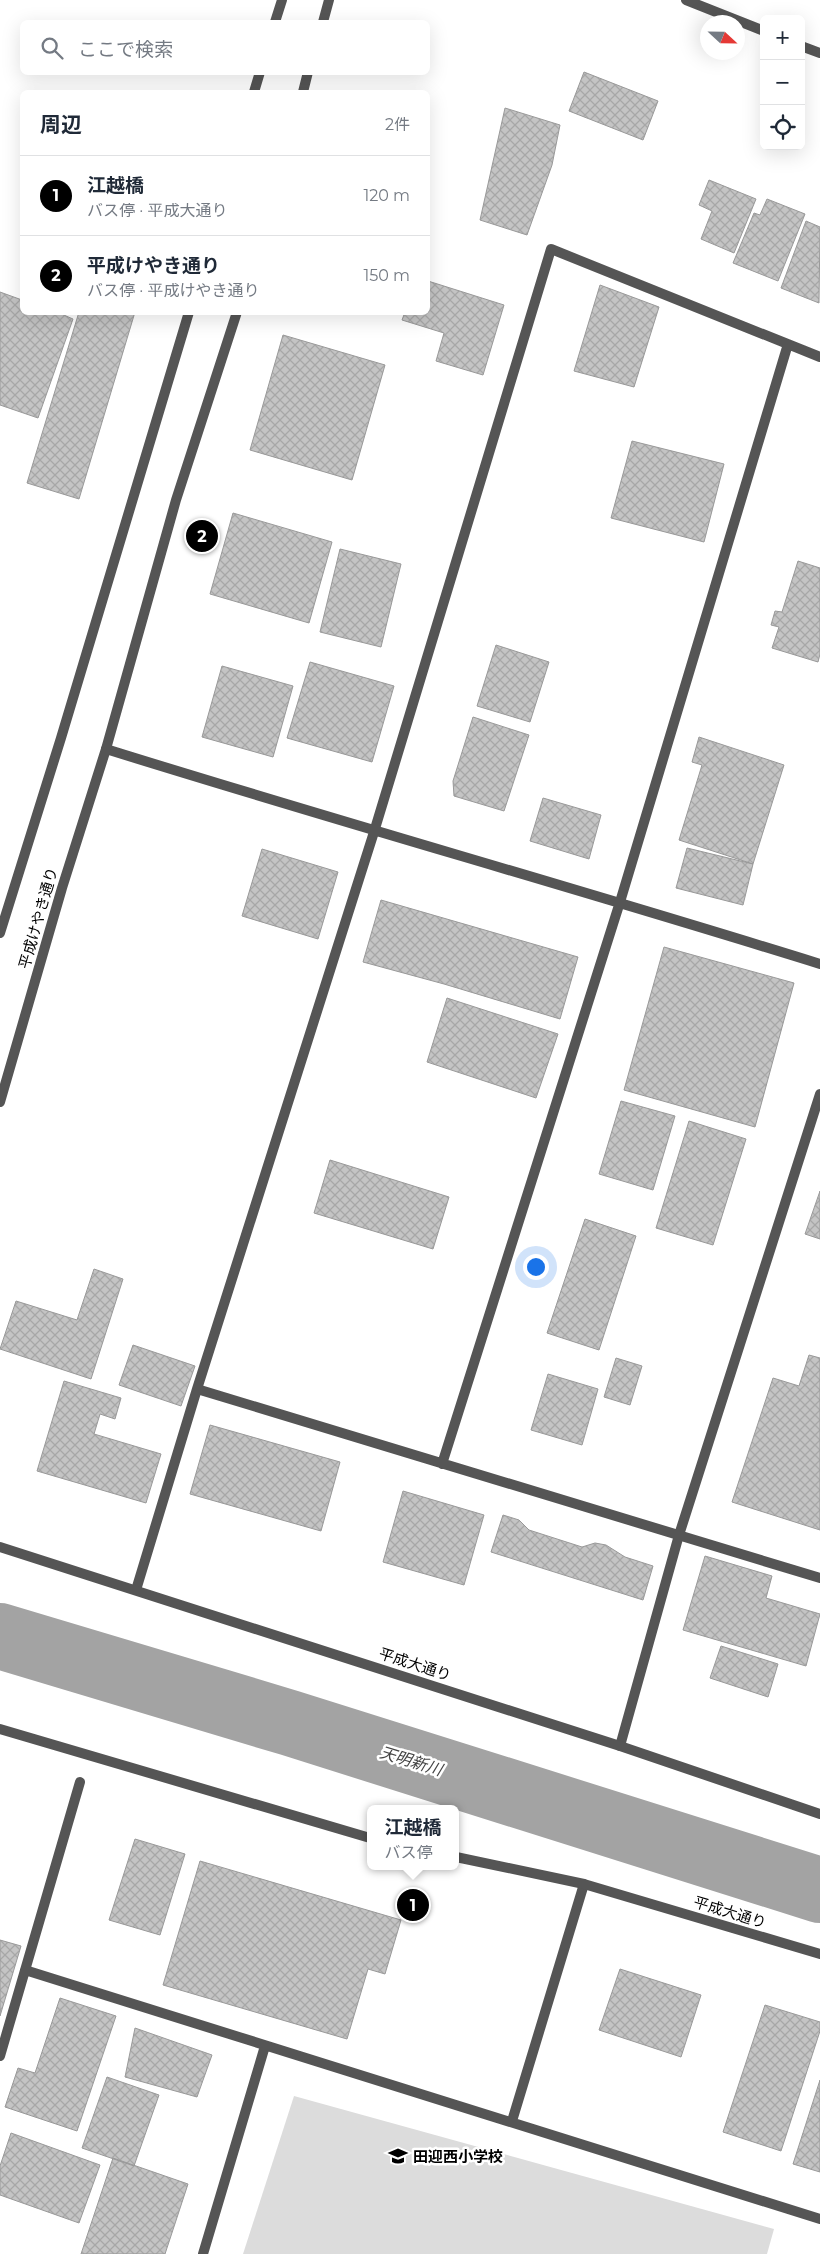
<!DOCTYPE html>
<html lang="ja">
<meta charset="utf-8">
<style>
:root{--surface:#fff;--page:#f2f2f3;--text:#1f2937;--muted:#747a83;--line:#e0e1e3;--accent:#000}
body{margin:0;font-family:Montserrat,"Noto Sans JP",sans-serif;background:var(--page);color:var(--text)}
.controls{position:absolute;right:15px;top:15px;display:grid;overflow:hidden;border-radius:8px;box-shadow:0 5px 20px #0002}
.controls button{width:45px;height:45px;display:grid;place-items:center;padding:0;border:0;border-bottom:1px solid var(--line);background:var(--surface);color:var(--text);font:25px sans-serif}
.compass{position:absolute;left:700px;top:15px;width:45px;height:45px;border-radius:50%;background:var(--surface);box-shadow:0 5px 20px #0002;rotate:112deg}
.you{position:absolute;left:535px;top:1266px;width:18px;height:18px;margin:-12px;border:4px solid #fff;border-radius:50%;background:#1a73e8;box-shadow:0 0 0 8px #1a73e833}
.badge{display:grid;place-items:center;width:32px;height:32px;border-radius:50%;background:var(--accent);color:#fff;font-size:16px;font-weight:700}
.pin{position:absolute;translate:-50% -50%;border:2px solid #fff;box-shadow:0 1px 5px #0006}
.popup{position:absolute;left:367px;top:1805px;width:92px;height:65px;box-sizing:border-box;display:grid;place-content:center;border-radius:8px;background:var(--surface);filter:drop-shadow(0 1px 4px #0005);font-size:16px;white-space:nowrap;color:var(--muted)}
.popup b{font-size:19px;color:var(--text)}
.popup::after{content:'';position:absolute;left:50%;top:100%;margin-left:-10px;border:10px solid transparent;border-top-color:var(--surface)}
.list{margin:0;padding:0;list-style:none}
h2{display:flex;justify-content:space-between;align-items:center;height:65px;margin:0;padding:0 20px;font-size:21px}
h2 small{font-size:16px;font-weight:400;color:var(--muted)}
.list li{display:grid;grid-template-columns:32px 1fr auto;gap:15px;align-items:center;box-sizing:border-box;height:80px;padding:0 20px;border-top:1px solid var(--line)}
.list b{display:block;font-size:19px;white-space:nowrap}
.list p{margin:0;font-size:16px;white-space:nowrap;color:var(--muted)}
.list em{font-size:16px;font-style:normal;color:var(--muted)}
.icon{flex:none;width:28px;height:28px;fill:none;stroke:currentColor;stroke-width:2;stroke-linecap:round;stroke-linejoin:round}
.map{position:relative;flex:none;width:820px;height:2254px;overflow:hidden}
.search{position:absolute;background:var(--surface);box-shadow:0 5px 20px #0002;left:20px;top:20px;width:410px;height:55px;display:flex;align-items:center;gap:12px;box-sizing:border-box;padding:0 18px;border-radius:8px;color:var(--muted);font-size:19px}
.panel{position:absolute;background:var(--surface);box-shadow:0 5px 20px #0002;left:20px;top:90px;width:410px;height:225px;border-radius:8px}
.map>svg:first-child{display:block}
.garden{fill:#dcdcdc}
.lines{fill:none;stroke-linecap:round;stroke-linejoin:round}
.river{stroke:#a3a3a3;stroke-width:66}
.building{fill:url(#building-cross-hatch);stroke:#999}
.minor{stroke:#555;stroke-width:10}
.tertiary{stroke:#555;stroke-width:10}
.labels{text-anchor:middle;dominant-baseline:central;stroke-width:5;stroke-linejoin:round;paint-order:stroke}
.street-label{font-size:15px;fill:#000;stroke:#fff}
.poi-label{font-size:15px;font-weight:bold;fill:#000;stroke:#fff;text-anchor:start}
.water-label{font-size:16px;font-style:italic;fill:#444;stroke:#fff}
</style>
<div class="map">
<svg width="820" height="2254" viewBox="0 0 820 2254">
<defs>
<pattern id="building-cross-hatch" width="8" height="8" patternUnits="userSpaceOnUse" patternTransform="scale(1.25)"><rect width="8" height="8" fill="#c4c4c4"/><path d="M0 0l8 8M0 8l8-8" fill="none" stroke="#a7a7a7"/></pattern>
</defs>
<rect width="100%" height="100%" fill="#fff"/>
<path class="garden" d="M 294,2096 L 774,2229 L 767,2254 L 243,2254 Z"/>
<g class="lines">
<path class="river" d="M 0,1636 L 290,1723 L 820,1890"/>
</g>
<path class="building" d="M 584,72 L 658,101 L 643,140 L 569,111 Z
M 505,108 L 560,125 L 552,165 L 527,235 L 480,220 Z
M 709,180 L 756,199 L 734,253 L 701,239 L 712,211 L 699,205 Z
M 767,199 L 805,214 L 778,281 L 733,263 L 754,213 L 760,215 Z
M 806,221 L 820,227 L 819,303 L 781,288 Z
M 428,281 L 504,305 L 483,375 L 436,361 L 444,333 L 402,320 L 405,312 L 428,312 Z
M 600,285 L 659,307 L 634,387 L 574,371 Z
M 0,292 L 22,300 L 22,312 L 57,312 L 73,319 L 38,418 L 0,405 Z
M 79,312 L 135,312 L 79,499 L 27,483 Z
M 283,335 L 385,365 L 352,480 L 250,450 Z
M 632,441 L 724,464 L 704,542 L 611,518 Z
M 233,513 L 332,542 L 309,623 L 210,594 Z
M 340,549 L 401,564 L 381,647 L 320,632 Z
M 798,561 L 820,568 L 820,654 L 818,662 L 772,648 L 779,627 L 771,625 L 775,611 L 782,612 Z
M 496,645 L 549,662 L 530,722 L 477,706 Z
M 310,662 L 394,686 L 372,762 L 287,738 Z
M 222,666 L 293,686 L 273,757 L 202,737 Z
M 473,717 L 529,735 L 504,811 L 454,796 L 453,781 Z
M 699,737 L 784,765 L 753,864 L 679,840 L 702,765 L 692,762 Z
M 543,798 L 601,815 L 589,859 L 530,841 Z
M 687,848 L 753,864 L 743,905 L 676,888 Z
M 262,849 L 338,872 L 318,939 L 242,916 Z
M 381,900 L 578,957 L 560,1019 L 444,984 L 363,962 Z
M 664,947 L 794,983 L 755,1127 L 624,1090 Z
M 447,998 L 558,1034 L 536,1098 L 427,1062 Z
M 621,1101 L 675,1116 L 653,1190 L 599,1174 Z
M 689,1121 L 746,1139 L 713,1245 L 656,1228 Z
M 330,1160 L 449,1197 L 433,1249 L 314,1213 Z
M 820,1191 L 820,1239 L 805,1234 Z
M 585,1219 L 636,1236 L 599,1350 L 547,1333 Z
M 94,1269 L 123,1279 L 91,1379 L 0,1349 L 16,1301 L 77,1320 Z
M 133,1345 L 195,1366 L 181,1406 L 119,1385 Z
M 809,1355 L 820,1358 L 820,1530 L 732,1502 L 773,1378 L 799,1386 Z
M 616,1358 L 642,1366 L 630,1405 L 604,1397 Z
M 548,1374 L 598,1389 L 582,1445 L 531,1430 Z
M 64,1381 L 121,1398 L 115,1419 L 100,1414 L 94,1434 L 161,1454 L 146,1503 L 37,1471 Z
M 210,1425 L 340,1462 L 321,1531 L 190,1494 Z
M 403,1491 L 484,1515 L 464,1585 L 383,1562 Z
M 503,1515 L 519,1520 L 529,1530 L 582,1547 L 595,1543 L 606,1545 L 625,1557 L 653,1566 L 643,1600 L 491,1552 Z
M 705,1556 L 772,1576 L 766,1598 L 820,1614 L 806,1666 L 683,1630 Z
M 721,1646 L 778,1664 L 768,1697 L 710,1678 Z
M 135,1839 L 185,1854 L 160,1935 L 109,1920 Z
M 200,1861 L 401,1920 L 385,1974 L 368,1969 L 347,2039 L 163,1985 Z
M 0,1940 L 21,1946 L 0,2016 Z
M 620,1969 L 701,1995 L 681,2057 L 599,2030 Z
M 60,1998 L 116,2016 L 77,2131 L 5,2107 L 18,2068 L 35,2073 Z
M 765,2005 L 820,2022 L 820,2031 L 781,2151 L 723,2132 Z
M 135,2028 L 212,2055 L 197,2097 L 125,2077 Z
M 107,2077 L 159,2095 L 134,2166 L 82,2148 Z
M 820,2080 L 820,2172 L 793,2164 Z
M 11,2133 L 100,2165 L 79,2223 L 0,2195 L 0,2166 Z
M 113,2158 L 188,2184 L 165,2254 L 81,2254 Z"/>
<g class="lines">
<path class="minor" d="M 106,749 C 343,823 583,890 820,964
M 197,1389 L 820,1578
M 442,1464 L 620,902 L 788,344
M 136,1590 L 197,1389 L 374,832 L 551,249 L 820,357
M 620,1746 L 679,1535 L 820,1094
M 25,1970 L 820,2219
M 0,2056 L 80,1782
M 512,2121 L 584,1884
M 203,2254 L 265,2046"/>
<path class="tertiary" d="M 686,0 L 764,31
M 275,22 L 282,0
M 323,22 L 329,0
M 801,46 L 820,53
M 254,92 L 260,72
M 303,92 L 308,72
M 0,933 L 61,738 L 189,312
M 0,1102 L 62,888 L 106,749 L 176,500 L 237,312
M 0,1547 L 620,1746 L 820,1814
M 0,1729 L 370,1838
M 456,1857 L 584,1884 L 820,1954"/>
</g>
<defs>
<g id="school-bare" transform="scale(1.5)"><path d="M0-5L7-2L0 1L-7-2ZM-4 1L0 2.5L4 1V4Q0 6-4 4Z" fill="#000" stroke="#fff" stroke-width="2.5" paint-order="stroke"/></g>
</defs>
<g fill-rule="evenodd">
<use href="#school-bare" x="398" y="2156"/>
</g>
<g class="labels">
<g class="street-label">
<text transform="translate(38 918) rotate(-74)">平成けやき通り</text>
<text transform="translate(415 1664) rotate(18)">平成大通り</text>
<text transform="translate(730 1912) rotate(17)">平成大通り</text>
</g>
<g class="poi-label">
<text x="413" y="2156">田迎西小学校</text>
</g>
<g class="water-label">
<text transform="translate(411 1761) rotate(17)">天明新川</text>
</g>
</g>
</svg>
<div class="controls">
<button>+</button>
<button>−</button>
<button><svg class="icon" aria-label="locate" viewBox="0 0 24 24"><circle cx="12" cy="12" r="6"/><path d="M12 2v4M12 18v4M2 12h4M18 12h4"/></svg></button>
</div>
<svg class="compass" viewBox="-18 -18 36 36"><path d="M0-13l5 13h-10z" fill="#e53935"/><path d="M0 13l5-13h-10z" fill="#747a83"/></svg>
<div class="you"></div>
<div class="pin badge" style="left:413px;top:1905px">1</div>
<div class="popup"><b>江越橋</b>バス停</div>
<div class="pin badge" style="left:202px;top:536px">2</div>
<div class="search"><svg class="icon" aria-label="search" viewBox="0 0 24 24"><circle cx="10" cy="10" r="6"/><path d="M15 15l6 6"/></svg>ここで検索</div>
<section class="panel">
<h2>周辺<small>2件</small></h2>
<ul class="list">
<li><span class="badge">1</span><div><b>江越橋</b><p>バス停 · 平成大通り</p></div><em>120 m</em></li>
<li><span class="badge">2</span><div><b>平成けやき通り</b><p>バス停 · 平成けやき通り</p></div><em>150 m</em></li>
</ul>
</section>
</div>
